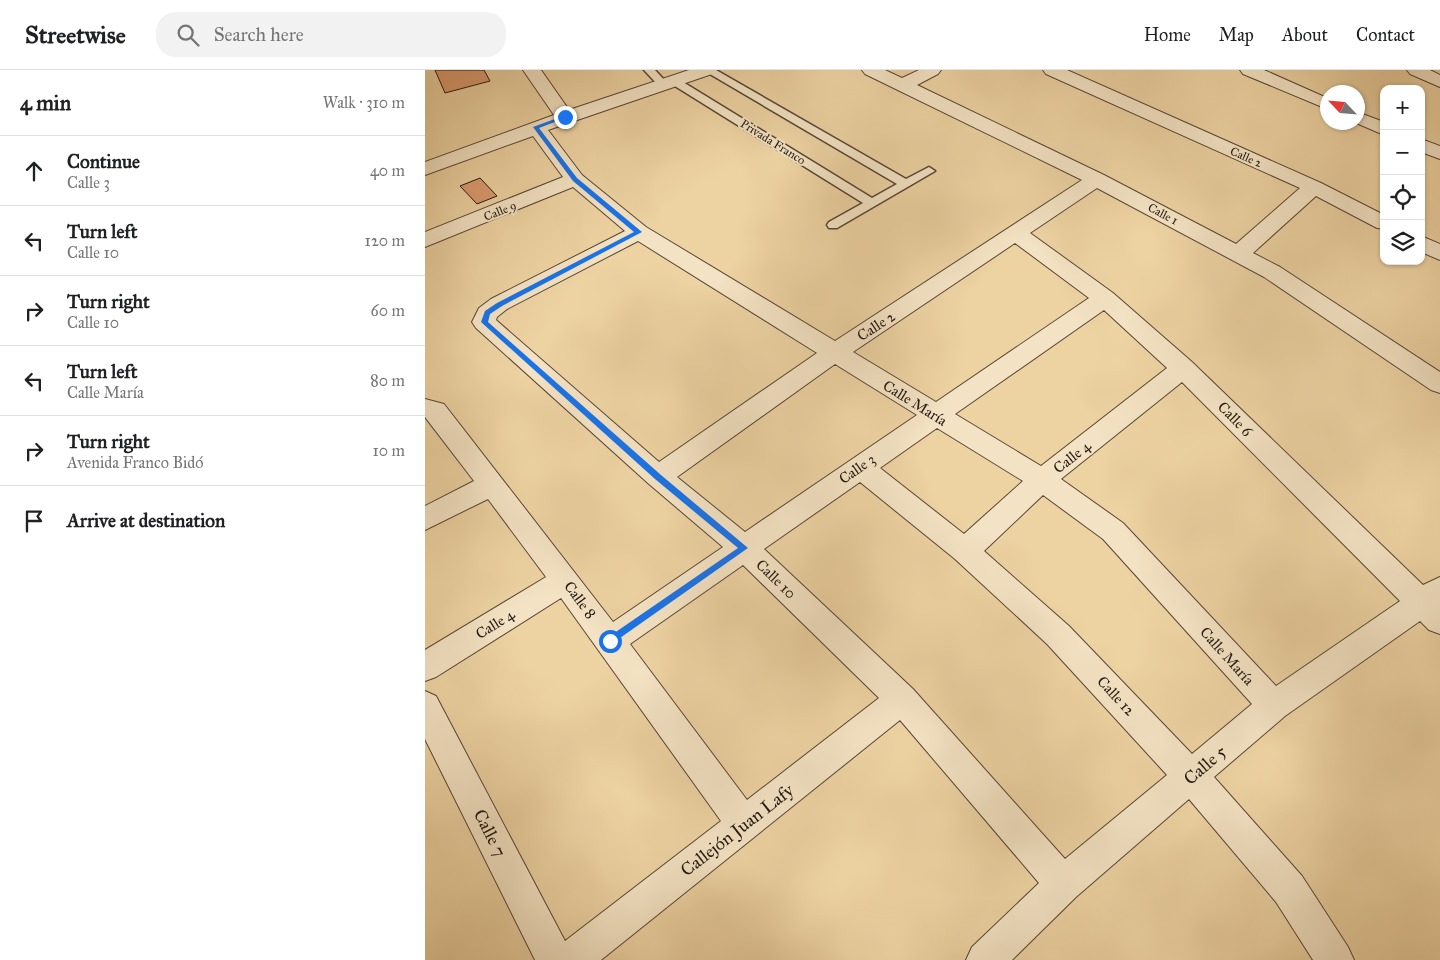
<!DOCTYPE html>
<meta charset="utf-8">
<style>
:root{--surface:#fff;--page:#f2f2f2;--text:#202124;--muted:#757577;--line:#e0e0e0}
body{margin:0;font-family:"IM FELL Great Primer",serif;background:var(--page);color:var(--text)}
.controls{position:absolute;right:15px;top:15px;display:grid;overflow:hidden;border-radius:10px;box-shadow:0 1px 4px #0004}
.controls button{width:45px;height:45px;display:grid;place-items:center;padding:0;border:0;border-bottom:1px solid var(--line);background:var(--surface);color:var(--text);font:25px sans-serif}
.compass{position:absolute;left:895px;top:15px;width:45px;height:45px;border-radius:50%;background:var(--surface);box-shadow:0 1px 4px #0004;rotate:296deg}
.stop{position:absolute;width:15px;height:15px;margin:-11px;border:4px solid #1a73e8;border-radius:50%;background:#fff}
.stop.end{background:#1a73e8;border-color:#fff;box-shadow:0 1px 5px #0008}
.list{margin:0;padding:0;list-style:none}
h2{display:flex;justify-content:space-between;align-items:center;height:65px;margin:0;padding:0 20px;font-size:21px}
h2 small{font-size:16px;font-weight:400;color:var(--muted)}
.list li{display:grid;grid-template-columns:32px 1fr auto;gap:15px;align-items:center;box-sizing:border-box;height:70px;padding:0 20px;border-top:1px solid var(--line)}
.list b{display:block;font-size:19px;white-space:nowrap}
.list p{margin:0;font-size:16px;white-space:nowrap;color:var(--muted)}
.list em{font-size:16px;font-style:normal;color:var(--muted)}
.icon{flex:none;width:28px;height:28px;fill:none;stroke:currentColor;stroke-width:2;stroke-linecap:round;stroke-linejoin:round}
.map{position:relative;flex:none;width:1015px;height:890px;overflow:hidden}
header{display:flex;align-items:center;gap:30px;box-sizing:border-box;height:70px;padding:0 25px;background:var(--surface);border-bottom:1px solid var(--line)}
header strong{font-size:24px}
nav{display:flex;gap:28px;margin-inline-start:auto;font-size:18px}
.search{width:350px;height:45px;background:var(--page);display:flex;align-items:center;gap:12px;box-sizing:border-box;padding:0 18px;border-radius:20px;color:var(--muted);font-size:19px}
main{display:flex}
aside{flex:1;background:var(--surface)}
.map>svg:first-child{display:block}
.building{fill:#db9b6f;stroke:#231811}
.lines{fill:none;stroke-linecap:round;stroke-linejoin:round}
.service-casing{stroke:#564635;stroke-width:3}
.minor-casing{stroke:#564635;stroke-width:2}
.service{fill:#f3e2c3;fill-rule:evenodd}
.minor{fill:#f3e2c3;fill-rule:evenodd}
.route{fill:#1a73e8}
.labels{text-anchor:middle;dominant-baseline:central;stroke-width:4;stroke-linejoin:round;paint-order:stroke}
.far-street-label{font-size:12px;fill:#231811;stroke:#f3e2c3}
.street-label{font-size:15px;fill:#231811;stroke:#f3e2c3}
.near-street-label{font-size:18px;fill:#231811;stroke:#f3e2c3}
</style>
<header>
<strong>Streetwise</strong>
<div class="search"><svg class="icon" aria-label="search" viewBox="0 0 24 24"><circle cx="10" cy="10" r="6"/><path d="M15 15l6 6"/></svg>Search here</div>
<nav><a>Home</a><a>Map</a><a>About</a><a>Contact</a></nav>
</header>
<main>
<aside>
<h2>4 min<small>Walk · 310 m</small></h2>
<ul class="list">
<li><svg class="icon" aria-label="ahead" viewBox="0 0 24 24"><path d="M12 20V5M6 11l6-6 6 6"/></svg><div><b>Continue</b><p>Calle 3</p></div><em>40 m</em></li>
<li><svg class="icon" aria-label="left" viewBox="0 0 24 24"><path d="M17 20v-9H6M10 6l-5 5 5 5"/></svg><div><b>Turn left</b><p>Calle 10</p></div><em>120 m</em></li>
<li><svg class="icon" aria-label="right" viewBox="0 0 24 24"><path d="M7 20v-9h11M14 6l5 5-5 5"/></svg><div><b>Turn right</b><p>Calle 10</p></div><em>60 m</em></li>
<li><svg class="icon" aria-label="left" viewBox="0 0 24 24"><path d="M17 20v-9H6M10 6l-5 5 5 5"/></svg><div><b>Turn left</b><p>Calle María</p></div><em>80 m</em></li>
<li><svg class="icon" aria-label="right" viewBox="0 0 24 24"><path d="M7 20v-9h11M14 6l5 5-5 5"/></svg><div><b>Turn right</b><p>Avenida Franco Bidó</p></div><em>10 m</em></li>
<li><svg class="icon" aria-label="arrive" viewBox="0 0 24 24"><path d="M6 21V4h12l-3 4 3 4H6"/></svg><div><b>Arrive at destination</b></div></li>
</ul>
</aside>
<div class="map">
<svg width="1015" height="890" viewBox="0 0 1015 890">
<rect width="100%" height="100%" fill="#edd2a2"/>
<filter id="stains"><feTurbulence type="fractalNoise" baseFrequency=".004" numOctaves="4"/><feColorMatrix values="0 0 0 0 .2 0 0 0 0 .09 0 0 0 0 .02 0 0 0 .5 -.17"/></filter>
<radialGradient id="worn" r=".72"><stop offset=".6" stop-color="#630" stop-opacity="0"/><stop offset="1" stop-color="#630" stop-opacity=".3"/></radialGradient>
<path class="building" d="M 10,0 L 59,0 L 65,11 L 20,23 Z
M 55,108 L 72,126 L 52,134 L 35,116 Z"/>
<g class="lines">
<g class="service-casing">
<path id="service" d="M 219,0 L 230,0 L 243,14 L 238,17 L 234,16 Z
M 278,0 L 291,0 L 481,109 L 504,97 L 510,101 L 412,158 L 404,158 L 402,155 L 404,152 L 438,133 L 245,13 L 244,11 L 245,9 L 253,9 L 447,128 L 472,114 Z"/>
</g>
<g class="minor-casing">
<path id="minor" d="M 98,0 L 116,0 L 144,40 L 264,0 L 290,0 L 287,4 L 123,60 L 157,105 L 221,157 L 410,271 L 657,110 L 440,4 L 437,0 L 460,0 L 477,8 L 494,0 L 516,0 L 513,4 L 492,15 L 679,105 L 811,174 L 875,118 L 621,4 L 618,0 L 642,0 L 896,113 L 959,145 L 959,159 L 952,158 L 891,126 L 828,183 L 855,197 L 1015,302 L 1015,323 L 1006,320 L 839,207 L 672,118 L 605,163 L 688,223 L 767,292 L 998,515 L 1015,507 L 1015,564 L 1004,560 L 995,551 L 860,646 L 789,707 L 877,806 L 923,877 L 929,890 L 888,890 L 851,832 L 764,729 L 651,827 L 587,890 L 541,890 L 547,877 L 614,813 L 475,650 L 176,890 L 110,890 L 0,669 L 0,621 L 11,626 L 140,871 L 296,751 L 136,528 L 11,607 L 0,611 L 0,580 L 121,507 L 63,429 L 0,460 L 0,436 L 49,411 L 0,347 L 0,329 L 19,334 L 188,552 L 298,477 L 224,414 L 51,258 L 47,252 L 54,238 L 66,229 L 200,161 L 148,117 L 0,177 L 0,162 L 138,107 L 108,66 L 0,105 L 0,92 L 129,45 ZM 213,171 L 392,283 L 234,392 L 71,250 L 72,247 L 82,239 ZM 590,173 L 664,228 L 511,332 L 428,282 ZM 679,240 L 742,298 L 616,396 L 530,344 ZM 410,294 L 492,345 L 320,462 L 252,407 ZM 757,312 L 975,531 L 851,616 L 698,453 L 636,409 ZM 512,358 L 598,411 L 539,464 L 455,398 ZM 435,412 L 530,489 L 622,574 L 742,705 L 640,789 L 488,619 L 339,479 ZM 618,425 L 678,469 L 827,634 L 767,684 L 644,556 L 559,481 ZM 318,495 L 454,628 L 322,730 L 205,574 Z
M 815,0 L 839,0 L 902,28 L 902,39 L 818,4 Z
M 982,0 L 1005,0 L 1015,5 L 1015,17 L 985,4 Z
M 932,42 L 959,52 L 959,65 L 929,52 L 932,52 Z
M 996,69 L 1015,76 L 1015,89 L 996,82 Z
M 996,166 L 1015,174 L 1015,190 L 996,182 Z"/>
</g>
<use href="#service" class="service"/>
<use href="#minor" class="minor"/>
</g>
<path class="route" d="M 138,46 L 143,47 L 114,58 L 152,108 L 217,162 L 77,236 L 65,244 L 63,252 L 236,405 L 323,478 L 185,575 L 182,574 L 182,568 L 313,478 L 230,409 L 56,252 L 60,241 L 72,233 L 209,162 L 148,111 L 108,57 Z"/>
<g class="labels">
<g class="far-street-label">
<text transform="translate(348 72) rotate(32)">Privada Franco</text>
<text transform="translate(821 87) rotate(24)">Calle 2</text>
<text transform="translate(75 141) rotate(-22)">Calle 9</text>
<text transform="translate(738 144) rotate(28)">Calle 1</text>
</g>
<g class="street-label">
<text transform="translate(451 256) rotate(-33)">Calle 2</text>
<text transform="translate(490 333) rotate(32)">Calle María</text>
<text transform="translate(810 349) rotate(45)">Calle 6</text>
<text transform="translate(647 387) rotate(-38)">Calle 4</text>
<text transform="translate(432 399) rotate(-35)">Calle 3</text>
<text transform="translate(351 509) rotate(44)">Calle 10</text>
<text transform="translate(155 530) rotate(54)">Calle 8</text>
<text transform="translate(70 554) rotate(-32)">Calle 4</text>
<text transform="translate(802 586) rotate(48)">Calle María</text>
<text transform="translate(691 626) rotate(47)">Calle 12</text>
</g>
<g class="near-street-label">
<text transform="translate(780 695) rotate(-41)">Calle 5</text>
<text transform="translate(312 760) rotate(-38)">Callejón Juan Lafy</text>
<text transform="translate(65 763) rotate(63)">Calle 7</text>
</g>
</g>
<rect width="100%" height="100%" filter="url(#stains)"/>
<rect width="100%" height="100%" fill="url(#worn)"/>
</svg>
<div class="controls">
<button>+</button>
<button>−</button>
<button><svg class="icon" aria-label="locate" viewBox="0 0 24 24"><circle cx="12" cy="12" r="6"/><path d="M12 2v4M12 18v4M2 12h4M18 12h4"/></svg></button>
<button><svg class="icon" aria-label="layers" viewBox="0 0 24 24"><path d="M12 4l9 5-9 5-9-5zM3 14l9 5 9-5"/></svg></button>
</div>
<svg class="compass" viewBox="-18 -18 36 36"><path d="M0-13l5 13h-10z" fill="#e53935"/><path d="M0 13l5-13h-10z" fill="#757577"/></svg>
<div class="stop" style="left:185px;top:571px"></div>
<div class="stop end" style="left:140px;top:47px"></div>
</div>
</main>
